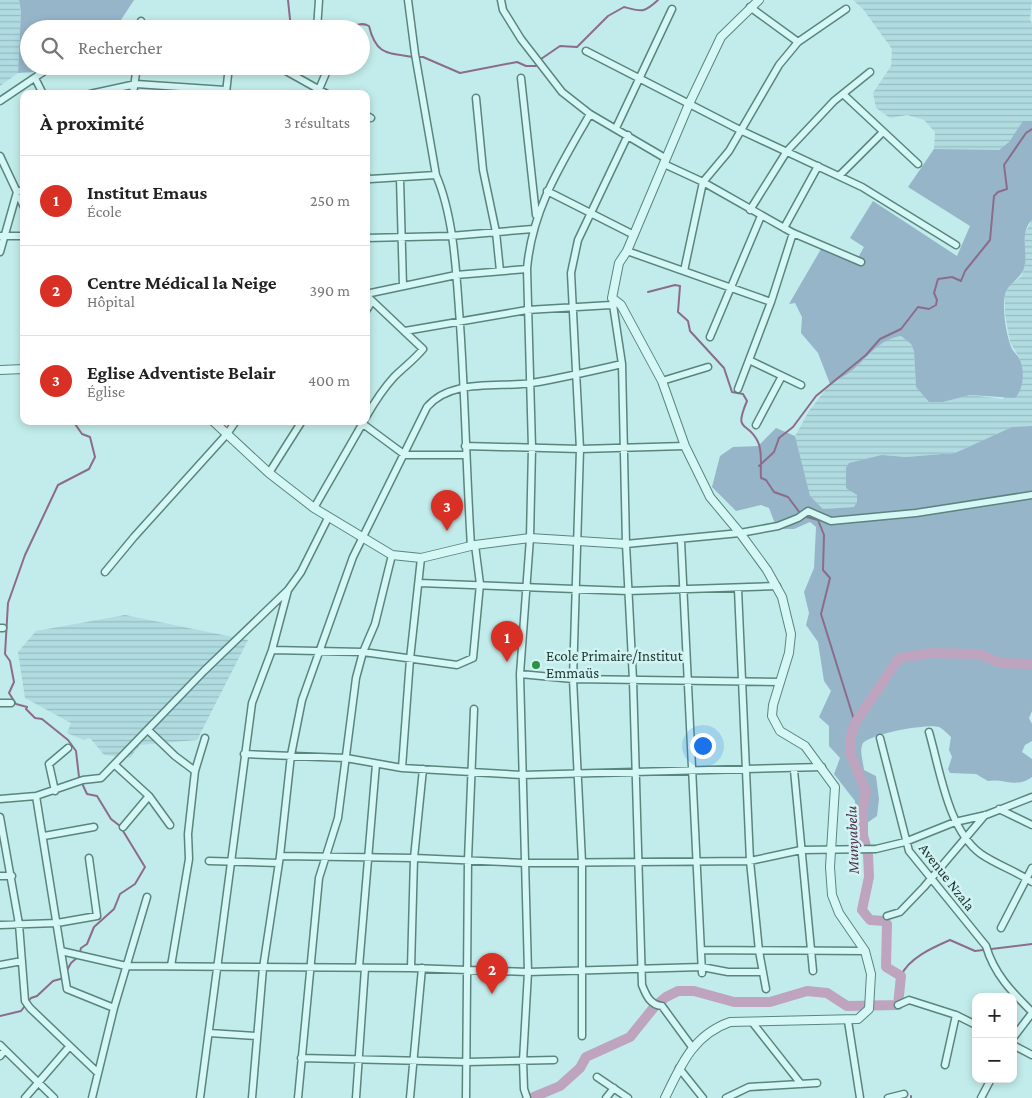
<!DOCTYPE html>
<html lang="fr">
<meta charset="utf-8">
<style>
:root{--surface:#fff;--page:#f6f6f6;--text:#222;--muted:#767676;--line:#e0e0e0;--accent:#d93025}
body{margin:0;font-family:"Crimson Pro",serif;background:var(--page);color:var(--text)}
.controls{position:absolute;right:15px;bottom:15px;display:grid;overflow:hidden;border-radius:10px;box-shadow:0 2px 8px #0003}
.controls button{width:45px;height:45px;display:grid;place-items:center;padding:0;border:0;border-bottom:1px solid var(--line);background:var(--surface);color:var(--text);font:25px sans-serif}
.you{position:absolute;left:702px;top:745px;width:18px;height:18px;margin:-12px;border:4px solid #fff;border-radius:50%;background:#1a73e8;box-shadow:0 0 0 8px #1a73e833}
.badge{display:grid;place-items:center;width:32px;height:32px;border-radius:50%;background:var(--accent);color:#fff;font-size:16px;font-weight:700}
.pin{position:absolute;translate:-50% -41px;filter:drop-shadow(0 1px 2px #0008)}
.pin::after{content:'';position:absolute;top:26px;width:18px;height:15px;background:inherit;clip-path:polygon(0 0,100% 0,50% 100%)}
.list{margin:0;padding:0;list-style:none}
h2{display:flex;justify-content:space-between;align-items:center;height:65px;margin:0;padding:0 20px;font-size:21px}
h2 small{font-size:16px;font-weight:400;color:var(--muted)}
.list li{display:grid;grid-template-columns:32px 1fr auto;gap:15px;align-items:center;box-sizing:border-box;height:90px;padding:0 20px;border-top:1px solid var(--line)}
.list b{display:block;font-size:19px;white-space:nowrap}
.list p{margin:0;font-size:16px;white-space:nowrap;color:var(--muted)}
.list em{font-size:16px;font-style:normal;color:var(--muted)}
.icon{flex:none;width:28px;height:28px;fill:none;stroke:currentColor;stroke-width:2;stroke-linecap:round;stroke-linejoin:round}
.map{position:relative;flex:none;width:1032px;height:1098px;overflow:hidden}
.search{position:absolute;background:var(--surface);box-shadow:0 2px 8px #0003;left:20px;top:20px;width:350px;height:55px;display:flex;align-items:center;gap:12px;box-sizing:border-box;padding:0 18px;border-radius:28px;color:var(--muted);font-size:19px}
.panel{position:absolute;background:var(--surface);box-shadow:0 2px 8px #0003;left:20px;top:90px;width:350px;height:335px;border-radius:10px}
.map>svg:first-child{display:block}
.farmland{fill:url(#farmland-rules)}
.grass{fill:#97b5c9}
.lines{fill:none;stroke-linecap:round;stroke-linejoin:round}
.stream{stroke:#8c6c8b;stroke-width:2}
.river{stroke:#bea4bf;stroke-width:10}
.minor-casing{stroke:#5a857d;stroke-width:9}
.tertiary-casing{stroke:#5a857d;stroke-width:10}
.minor{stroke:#d5f7f6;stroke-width:6}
.tertiary{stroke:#d5f7f6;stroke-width:8}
.poi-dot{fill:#2d9148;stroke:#d1f4f3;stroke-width:2}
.labels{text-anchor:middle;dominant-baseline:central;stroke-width:5;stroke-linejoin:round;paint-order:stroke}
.poi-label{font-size:15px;fill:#1e3530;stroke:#d1f4f3;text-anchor:start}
.street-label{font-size:15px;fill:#1e3530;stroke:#d1f4f3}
.water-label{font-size:16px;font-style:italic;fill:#542e4c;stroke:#d1f4f3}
</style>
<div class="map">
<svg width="1032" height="1098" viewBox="0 0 1032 1098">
<defs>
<pattern id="farmland-rules" width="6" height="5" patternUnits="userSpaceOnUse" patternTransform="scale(1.25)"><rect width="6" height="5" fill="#b0dbe1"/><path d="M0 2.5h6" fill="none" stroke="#97bdc1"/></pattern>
</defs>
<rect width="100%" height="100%" fill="#c2eceb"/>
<path class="farmland" d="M 0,0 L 19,0 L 21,11 L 18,73 L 0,86 Z
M 853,0 L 1032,0 L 1030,19 L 1032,24 L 1032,121 L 1023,122 L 1009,142 L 999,150 L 934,149 L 935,132 L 924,120 L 907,115 L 890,118 L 876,108 L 873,93 L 891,66 L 892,49 L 863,9 Z
M 1032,220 L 1032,426 L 1012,427 L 955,453 L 906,457 L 882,455 L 857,495 L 857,502 L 855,507 L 823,509 L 809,496 L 795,436 L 809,411 L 830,384 L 853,370 L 879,345 L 890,338 L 901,336 L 911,344 L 914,351 L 916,387 L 943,402 L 970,395 L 1003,399 L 1020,359 L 1010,342 L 1005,314 L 1005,295 L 1010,284 L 1021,277 L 1025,265 L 1025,233 Z
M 125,615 L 248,640 L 197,740 L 140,745 L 130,758 L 104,755 L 90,738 L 84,740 L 67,733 L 71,723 L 25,698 L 18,652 L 36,631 Z"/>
<path class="grass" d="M 19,0 L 134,0 L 115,29 L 29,29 L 29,66 L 74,66 L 68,70 L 18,73 L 21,11 Z
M 1023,121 L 1032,121 L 1032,220 C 1020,231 1027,250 1025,264 C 1023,279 1008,282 1005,295 C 1002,309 1006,336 1012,349 C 1014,352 1017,355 1019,358 C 1025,369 1024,389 1015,398 L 970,395 L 943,402 L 929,402 L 916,387 L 914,351 L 911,344 L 901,336 C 880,339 870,355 854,369 C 847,375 838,379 830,384 L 818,353 L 801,333 L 802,317 L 795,303 L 789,304 L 821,249 L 855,263 L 864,247 L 850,238 L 873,201 L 957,256 L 970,226 L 908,187 L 934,149 L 999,150 L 1009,142 Z
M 1032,426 L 1032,711 L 1029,718 L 1032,724 L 1032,741 L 1025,745 L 1022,752 L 1032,759 L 1032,777 C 1015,789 1005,778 988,781 L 976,774 L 950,773 L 948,769 L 952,757 L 949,750 L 951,737 C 948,734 943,729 939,727 C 928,723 870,734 863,743 C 859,750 863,761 864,770 L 876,776 L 879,799 L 877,816 L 867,823 L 866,837 L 860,847 L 852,845 L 855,801 L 834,774 L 840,758 L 829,746 L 829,726 L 819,717 L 831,691 L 824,681 L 818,642 L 806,625 L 809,613 L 804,592 L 814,568 L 816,527 L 810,522 L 794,529 L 777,529 L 769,508 L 761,505 L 736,511 L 712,487 L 720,456 L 733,447 L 758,446 L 776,428 L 795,436 L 810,496 L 823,509 L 854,507 L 857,502 L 857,495 L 846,488 L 846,468 L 849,463 L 882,455 L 906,457 L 955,453 L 1012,427 Z"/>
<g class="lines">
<path class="stream" d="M 288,0 L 291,29
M 349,29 C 356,25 362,22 369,26 C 376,55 387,53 413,57
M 417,57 L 423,57 L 460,73 L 517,62 L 526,66 L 536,66
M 541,59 L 560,46 L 577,47 L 608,16 L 624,7 C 642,12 644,13 658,0
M 648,292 L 675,285 L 680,286 L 678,312 L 688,321 L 690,331 L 724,368 L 732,392 L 743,394 L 747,401 C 733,434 748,420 758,442 C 763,452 760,466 761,478 L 766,480 L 774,492 L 788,497 L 800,513
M 759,466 L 774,452 L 779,438 L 793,427 L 816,396 L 866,355 L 880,339 L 901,329 L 918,307 L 929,309 L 936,305 L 937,300 L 934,293 L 938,279 L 952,277 L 961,281 L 965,271 L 990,240 L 994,196 L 998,192 L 1007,189 L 1004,165 L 1026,133 L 1032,129
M 803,516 L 818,520 L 824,535 L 823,570 L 830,578 L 821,614 L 855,723
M 66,972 L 71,963 L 79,956 L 81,948 L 87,944 L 94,927 L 114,909 L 120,894 L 135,884 L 145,867 L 120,826 L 111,819 L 97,796 L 87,794 L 79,777 L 76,751 L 68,740 L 42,719 L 35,718 L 26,709 L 27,707 L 16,704 L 9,693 L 14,682 L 10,661 L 5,654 L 8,603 L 25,555 L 58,485 L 89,469 L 95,457 L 90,437 L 82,434 L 73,421
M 901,976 C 908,958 934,947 950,940 L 975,951 L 1032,944
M 0,1016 L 21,1011 L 31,998 L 37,996 L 53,981 L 64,978
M 911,1096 L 911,1098"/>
<path class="river" d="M 531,1098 L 560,1086 L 580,1068 L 586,1057 L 630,1037 L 655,1006 L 666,997 L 678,991 L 694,991 L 734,1002 L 770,1002 L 807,991 L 827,993 L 847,1006 L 898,1005 L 901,976 L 886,967 L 887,924 L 884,921 L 870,920 L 862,910 L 869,877 L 868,854 L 863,835 L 863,807 L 866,792 L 851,755 L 850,740 L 855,723 L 899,658 L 931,653 L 979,654 L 1000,663 L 1032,664"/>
<g class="minor-casing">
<path id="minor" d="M 408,0 L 415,54 L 436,175 C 453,214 456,267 459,310 C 465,388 466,467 471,546
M 501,0 L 503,10 L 521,39 L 562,92 L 590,114 L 665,158
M 750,7 L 798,42
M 140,29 L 141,21
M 317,29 L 319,0
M 586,51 L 740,130 L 862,187 L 956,245
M 277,66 L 327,94
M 35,78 L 43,94
M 521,78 L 536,215
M 226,93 L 229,66
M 90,94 L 136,84 L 225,90
M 133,94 L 137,66
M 317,94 L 329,66
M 843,94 L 918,164
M 476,98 L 483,170 L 496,232 L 500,271
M 0,101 L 52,66
M 366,115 L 371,118
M 616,128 L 672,9
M 0,156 L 24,207
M 664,164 L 703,182 L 793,233 L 861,262
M 839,176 L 882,133
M 366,177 L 370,179 L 436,175
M 400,178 L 403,286
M 547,191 L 634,235
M 750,210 L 787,151 L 834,101 L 870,72
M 784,228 L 818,166
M 0,236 L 24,236
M 366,238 L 450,236 L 533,229
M 627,251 L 771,302
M 0,252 L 17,192 L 24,190
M 684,271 L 703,182 L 729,151 L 779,65 L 798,42 L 846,9
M 366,294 L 456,275 L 527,269
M 366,295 L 423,349 C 414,360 404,367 394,377 C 383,389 374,403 366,417
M 612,298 L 622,364 L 626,544 L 633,680 L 642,985 C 646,995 650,1005 662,1006 L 692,1047
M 366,311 L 372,301
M 405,331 L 527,310 L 611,305
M 710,337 L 761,216
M 749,360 L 801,385
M 662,381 L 708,367
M 738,389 L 771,302 L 793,233
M 359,421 L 405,455 L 465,455
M 756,425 L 782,376
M 465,446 L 580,449 L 685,446
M 269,473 L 302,421
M 314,508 L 364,421
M 681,541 L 702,973
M 626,544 L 740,533 L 778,526 L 798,518 L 808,511 L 831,521 L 916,513 L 1032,495
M 105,572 L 134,537 L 227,434 L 236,421
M 420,583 L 628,591 L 777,586
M 738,589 L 750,861 L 759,951 L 766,989
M 0,628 L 3,628
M 272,650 L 363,652 L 457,665 L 473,658 L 480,584 L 475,545
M 520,674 L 573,679 L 780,682
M 0,703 L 11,703
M 149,731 L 175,756 L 195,771
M 929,732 C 940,770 948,830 981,854 C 997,865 1016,871 1032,882
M 880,738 L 909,851 L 986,946 C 994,974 1012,992 1032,1012
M 244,754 L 346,758 L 402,768 L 522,775 L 822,767
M 115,765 L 149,796 L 170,825
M 402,768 L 410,659 L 421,558
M 794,770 L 813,971
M 55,791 L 49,764 L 68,748
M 36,796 L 67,989 L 114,1008
M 0,799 L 36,796 L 83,780 L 101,778 L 204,671 L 288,590 L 301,572 L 328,518
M 999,809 L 1032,825
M 0,817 L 19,924 L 25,1001 L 30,1008 L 98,1073
M 123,827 L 149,796
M 44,836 L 94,827
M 280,856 L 414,858 L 524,863 L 750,861 L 801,850 L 876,849 L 905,842 L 955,822 L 986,815 L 1032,797
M 209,861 L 279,863
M 0,876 L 12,876
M 887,916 L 900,912 L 924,887 L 985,815
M 0,925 L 57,923 L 97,916 L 89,858
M 1001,928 L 1032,868
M 702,950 L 865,951
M 61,951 L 126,966 L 411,968 L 528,972 L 702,967 L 728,972 L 763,972
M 0,965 L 22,961
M 171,966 L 189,859 L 188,834 L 195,771 L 205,738
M 359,967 L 376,764
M 411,968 L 414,858 L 423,769
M 898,1005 L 909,1000 L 956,1015 L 976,1025
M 848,1021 L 860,1098
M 752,1022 L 801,1084
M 209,1033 L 257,1036
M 582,1036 L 582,862 L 573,679 L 580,449 L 571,273 L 578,240 L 628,135
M 1013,1038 L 1032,1013
M 0,1045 L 54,1098
M 1013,1045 L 1032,1055
M 0,1056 L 5,1050
M 301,1058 L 467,1062 L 554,1060
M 945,1065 L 956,1015
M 679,1068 L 703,1098
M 597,1077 L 628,1098
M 25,1098 L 69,1047
M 92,1098 L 114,1008 L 147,897
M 200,1098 L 252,703 L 272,650 L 288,590
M 252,1098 L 263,968 L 280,856 L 291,755 L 302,700 L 353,557 L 427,407 C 451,378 499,388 532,383 C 562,378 592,371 622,364
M 298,1098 L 319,878 L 338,818 L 356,678 L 363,652 L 375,624 L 392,555
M 356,1098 L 365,968
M 410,1098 L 422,968
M 466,1098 L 468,860 L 474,709
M 527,1098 L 524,1089 L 523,1061 L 528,972 L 520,674 L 530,538 L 532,448 L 527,269 C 532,209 561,165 590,114
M 606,1098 L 614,1088
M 726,1098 L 749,1087 L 817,1083
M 888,1098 L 904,1094
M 981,1098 L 991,1079"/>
</g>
<g class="tertiary-casing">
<path id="tertiary" d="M 0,370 L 24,369
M 213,421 L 269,473 L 314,508 L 392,555 L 421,558 L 475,545 L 530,538 L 626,544
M 665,1098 C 681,1065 693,1035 730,1022 L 858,1019 L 869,1009 L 871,974 L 865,951 L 839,913 L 832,895 L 830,867 L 835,787 L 805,746 L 780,731 L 772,716 L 773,705 L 789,653 L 791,634 L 782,597 L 767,570 L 740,533 L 710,497 L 685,446 L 662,381 L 621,305 L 612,298 L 619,263 L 627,251 L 689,104 L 721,37 L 759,0"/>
</g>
<use href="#minor" class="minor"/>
<use href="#tertiary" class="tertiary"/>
</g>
<circle class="poi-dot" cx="536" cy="665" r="5"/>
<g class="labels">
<g class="poi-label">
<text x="546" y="656">Ecole Primaire/Institut<tspan x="546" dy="17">Emmaüs</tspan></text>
</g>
<g class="street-label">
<text transform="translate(947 877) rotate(52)">Avenue Nzala</text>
</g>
<g class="water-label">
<text transform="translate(852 840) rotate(-92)">Munyabelu</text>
</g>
</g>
</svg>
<div class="controls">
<button>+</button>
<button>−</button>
</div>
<div class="you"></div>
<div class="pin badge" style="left:507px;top:662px">1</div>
<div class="pin badge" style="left:492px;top:994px">2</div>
<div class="pin badge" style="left:447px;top:531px">3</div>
<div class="search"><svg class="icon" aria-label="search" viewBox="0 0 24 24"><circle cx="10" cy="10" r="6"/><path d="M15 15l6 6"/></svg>Rechercher</div>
<section class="panel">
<h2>À proximité<small>3 résultats</small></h2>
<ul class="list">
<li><span class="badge">1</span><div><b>Institut Emaus</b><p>École</p></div><em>250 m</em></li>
<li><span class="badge">2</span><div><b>Centre Médical la Neige</b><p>Hôpital</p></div><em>390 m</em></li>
<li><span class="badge">3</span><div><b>Eglise Adventiste Belair</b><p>Église</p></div><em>400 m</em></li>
</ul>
</section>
</div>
